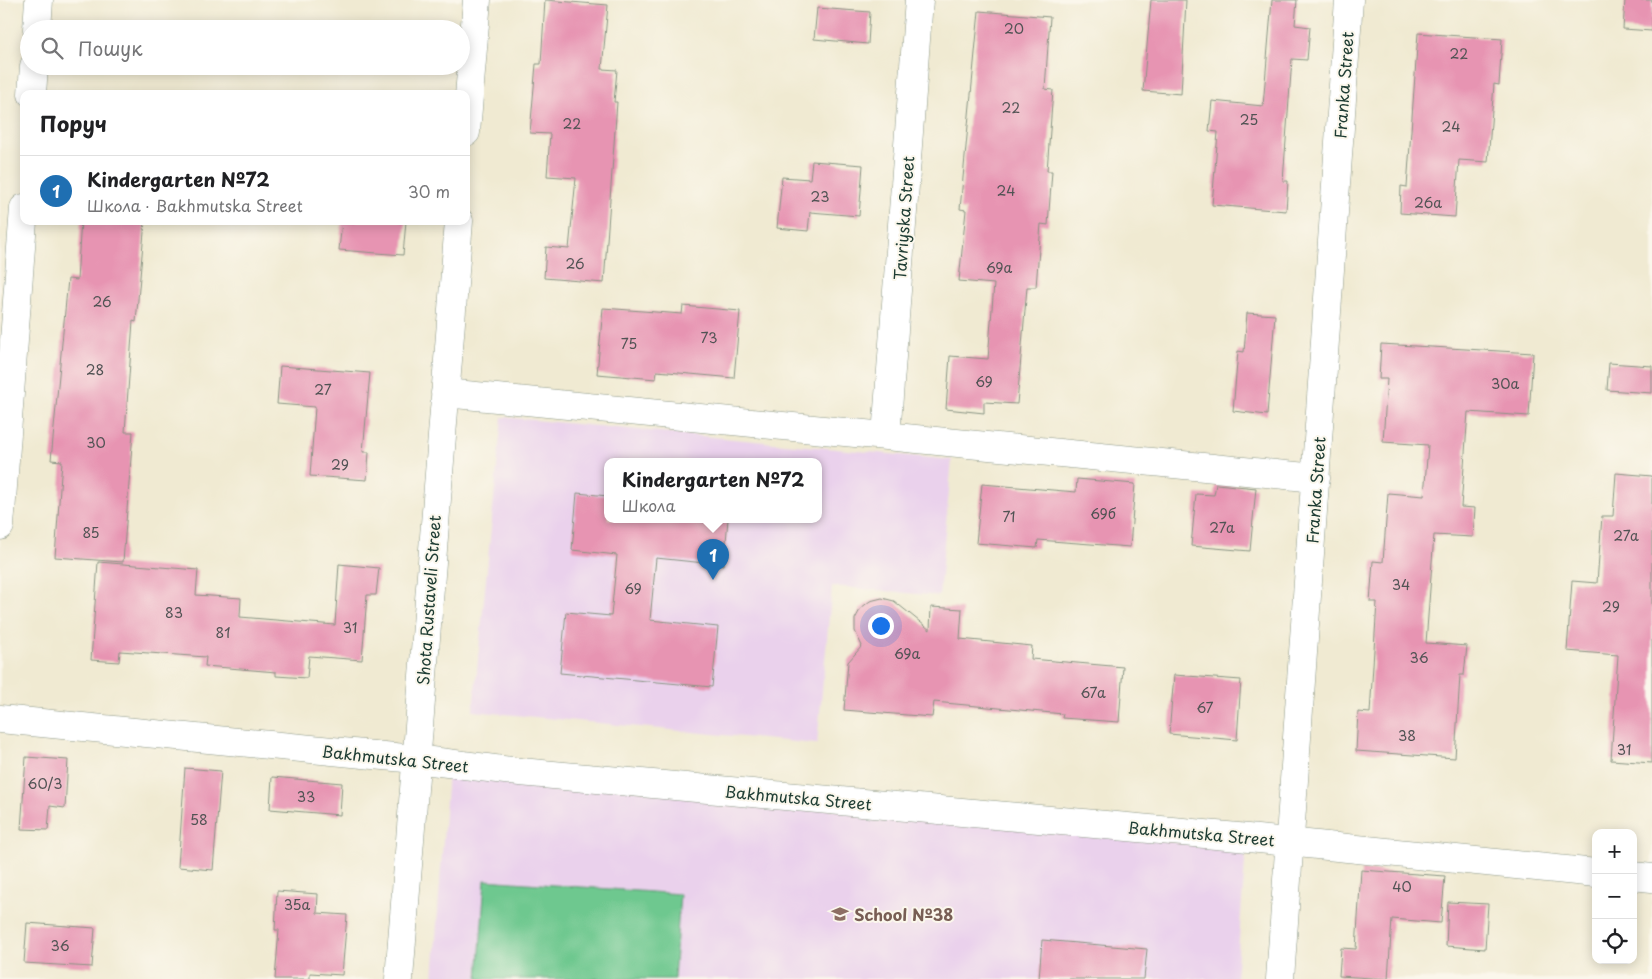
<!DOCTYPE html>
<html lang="uk">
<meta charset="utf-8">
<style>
:root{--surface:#fff;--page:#f2f2f2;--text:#202124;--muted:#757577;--line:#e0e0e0;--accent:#1f6fb2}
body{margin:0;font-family:"Playpen Sans",sans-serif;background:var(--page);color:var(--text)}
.controls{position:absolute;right:15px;bottom:15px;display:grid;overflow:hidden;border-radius:10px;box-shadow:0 2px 12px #0003}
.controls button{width:45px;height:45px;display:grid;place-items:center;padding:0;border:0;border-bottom:1px solid var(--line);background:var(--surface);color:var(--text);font:25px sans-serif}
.you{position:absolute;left:880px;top:625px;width:18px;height:18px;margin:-12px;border:4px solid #fff;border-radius:50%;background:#1a73e8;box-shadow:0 0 0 8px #1a73e833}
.badge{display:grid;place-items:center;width:32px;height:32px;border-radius:50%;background:var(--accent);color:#fff;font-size:16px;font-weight:700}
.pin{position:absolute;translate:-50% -41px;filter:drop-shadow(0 1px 2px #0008)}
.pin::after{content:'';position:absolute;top:26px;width:18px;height:15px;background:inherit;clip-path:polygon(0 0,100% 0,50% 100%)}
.popup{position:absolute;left:604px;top:458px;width:218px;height:65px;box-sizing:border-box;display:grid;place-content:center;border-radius:10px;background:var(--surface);filter:drop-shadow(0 1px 4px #0005);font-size:16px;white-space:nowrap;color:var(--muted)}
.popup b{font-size:19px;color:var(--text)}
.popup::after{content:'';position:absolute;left:50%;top:100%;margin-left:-10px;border:10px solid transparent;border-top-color:var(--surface)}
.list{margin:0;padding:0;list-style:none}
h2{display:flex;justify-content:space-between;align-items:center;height:65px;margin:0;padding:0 20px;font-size:21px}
h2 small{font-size:16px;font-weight:400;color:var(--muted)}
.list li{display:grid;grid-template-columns:32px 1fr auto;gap:15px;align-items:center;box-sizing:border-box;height:70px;padding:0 20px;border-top:1px solid var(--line)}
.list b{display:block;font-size:19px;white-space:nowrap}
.list p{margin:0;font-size:16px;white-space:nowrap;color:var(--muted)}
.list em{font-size:16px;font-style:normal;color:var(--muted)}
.icon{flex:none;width:28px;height:28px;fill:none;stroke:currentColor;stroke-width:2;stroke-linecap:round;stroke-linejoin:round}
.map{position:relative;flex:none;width:1652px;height:979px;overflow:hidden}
.search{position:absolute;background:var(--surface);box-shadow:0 2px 12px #0003;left:20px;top:20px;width:450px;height:55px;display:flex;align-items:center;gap:12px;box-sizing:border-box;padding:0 18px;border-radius:28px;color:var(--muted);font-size:19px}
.panel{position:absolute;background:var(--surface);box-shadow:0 2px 12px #0003;left:20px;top:90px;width:450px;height:135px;border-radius:10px}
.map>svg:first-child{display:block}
.built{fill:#ead1ec;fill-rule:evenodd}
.green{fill:#6ec88f;stroke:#468262}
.building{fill:#e794b2}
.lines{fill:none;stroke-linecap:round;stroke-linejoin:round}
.minor-casing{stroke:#889483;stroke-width:29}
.tertiary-casing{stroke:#889483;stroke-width:29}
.minor{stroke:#fff;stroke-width:28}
.tertiary{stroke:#fff;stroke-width:28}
.labels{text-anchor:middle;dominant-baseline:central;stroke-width:4;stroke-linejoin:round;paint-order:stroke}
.number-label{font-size:14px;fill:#515354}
.street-label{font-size:16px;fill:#1f3d34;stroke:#fbf7ec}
.education-label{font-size:16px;font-weight:bold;fill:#785e54;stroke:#fbf7ec;text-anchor:start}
</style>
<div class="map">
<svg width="1652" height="979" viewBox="0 0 1652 979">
<rect width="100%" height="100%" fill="#fbf7ec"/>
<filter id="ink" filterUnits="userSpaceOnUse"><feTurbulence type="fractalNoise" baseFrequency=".02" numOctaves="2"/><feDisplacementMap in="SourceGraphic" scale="10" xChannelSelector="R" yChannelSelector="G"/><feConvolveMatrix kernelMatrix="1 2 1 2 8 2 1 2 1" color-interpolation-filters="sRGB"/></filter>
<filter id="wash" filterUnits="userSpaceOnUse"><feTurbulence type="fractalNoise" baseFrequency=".0096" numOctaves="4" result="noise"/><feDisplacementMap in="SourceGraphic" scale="20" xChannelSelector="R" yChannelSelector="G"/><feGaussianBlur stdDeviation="1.12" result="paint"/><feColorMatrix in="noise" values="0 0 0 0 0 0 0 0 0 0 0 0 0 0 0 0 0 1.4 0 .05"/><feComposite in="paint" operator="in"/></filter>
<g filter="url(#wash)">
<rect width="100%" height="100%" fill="#f0ead2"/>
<path class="built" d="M 502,417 L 952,460 L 939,596 L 832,586 L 817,744 L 473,711 ZM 608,461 L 818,461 L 818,519 L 608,519 Z
M 448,772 L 1246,849 L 1236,979 L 433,979 Z"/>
<path class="green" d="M 485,880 L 680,894 L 674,979 L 478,979 Z"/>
<g id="blocks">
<path class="building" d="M 545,0 L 608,5 L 602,69 L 617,70 L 614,102 L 617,102 L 604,283 L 544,278 L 546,247 L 569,249 L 576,178 L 547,176 L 550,134 L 530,133 L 536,64 L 541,64 Z
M 1151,0 L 1186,0 L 1181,94 L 1143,91 Z
M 1272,0 L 1297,0 L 1295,25 L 1310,27 L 1307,60 L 1292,59 L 1283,181 L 1288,181 L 1286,211 L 1212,205 L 1218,132 L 1209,131 L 1212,101 L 1263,106 Z
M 1625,0 L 1652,0 L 1652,31 L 1623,29 Z
M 817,8 L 870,12 L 868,44 L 814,39 Z
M 979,11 L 1050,17 L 1045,89 L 1053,90 L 1047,171 L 1052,171 L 1048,225 L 1041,224 L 1036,287 L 1027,287 L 1017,404 L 984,402 L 984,413 L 946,409 L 950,356 L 988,359 L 994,284 L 959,281 L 966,210 L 960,209 Z
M 1418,33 L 1502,39 L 1499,85 L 1494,84 L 1488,162 L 1459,160 L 1455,217 L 1400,213 L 1401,186 L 1407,187 Z
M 812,161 L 863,165 L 859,216 L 810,212 L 808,231 L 777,228 L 782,177 L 810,179 Z
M 81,221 L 145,221 L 136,322 L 133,321 L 125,432 L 133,432 L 123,562 L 55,557 L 62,461 L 51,460 L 68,279 L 77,280 Z
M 342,221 L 406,221 L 403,255 L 339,250 Z
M 683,306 L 740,311 L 734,378 L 657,371 L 656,379 L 597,374 L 603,308 L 682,314 Z
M 1247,313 L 1275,315 L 1267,415 L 1233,411 L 1238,351 L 1244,352 Z
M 1381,344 L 1533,353 L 1529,416 L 1468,412 L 1461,507 L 1475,508 L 1473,537 L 1434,535 L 1426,643 L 1467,646 L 1464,675 L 1460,675 L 1455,758 L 1356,751 L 1358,712 L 1370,713 L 1377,602 L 1370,602 L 1373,561 L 1383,562 L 1388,493 L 1424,496 L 1428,445 L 1383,442 L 1387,379 L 1379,379 Z
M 1609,363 L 1652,366 L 1652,393 L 1607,390 Z
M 280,366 L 370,373 L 363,452 L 369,452 L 367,480 L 310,476 L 315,407 L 277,404 Z
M 1616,473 L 1652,476 L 1652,763 L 1611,760 L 1618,655 L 1567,651 L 1572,581 L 1597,583 L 1602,516 L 1613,516 Z
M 1077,479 L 1135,484 L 1130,547 L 1038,540 L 1037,548 L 976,543 L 982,484 L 1076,492 Z
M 1216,484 L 1256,488 L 1250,551 L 1191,546 L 1196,494 L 1214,495 Z
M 577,493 L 608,496 L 608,519 L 728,519 L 724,565 L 656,558 L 650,620 L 718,627 L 712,687 L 560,673 L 566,612 L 611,616 L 617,555 L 572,550 Z
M 98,562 L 198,570 L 196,595 L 241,598 L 240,617 L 335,625 L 339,564 L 379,568 L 376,595 L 367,595 L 362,660 L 309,656 L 307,678 L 276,676 L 276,672 L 205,666 L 206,657 L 120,651 L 119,662 L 91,660 Z
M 882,598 L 894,601 L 930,630 L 931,607 L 962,609 L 960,639 L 1032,646 L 1031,659 L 1123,667 L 1119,722 L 1062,718 L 1063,714 L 934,702 L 932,717 L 844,710 L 848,662 L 862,646 L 855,631 L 855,619 L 861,608 L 870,601 Z
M 1174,675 L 1241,680 L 1237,740 L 1169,734 Z
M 26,757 L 68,760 L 65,808 L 50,806 L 48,830 L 21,829 Z
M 185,768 L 221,771 L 213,870 L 178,867 Z
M 272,777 L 342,783 L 340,815 L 270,809 Z
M 1361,870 L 1445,876 L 1441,923 L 1392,919 L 1388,979 L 1339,976 L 1341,948 L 1356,949 Z
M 277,891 L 318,894 L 317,913 L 347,915 L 342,975 L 310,973 L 310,979 L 275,979 L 279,930 L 275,930 Z
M 1448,902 L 1488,904 L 1485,949 L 1446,946 Z
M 27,923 L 95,928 L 92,967 L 24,963 Z
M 1042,940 L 1147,949 L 1144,979 L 1039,979 Z"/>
</g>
</g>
<g filter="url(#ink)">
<use href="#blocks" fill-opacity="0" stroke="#889483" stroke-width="1"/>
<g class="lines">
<g class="minor-casing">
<path id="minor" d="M 37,29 L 39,0
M 32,94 L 34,66
M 466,132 L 477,0
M 445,393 L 1316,478
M 886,436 L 919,0
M 0,526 L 24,208
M 399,979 L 459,221
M 1280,979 L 1349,0"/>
</g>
<g class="tertiary-casing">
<path id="tertiary" d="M 0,719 L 415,759 L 520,772 L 1238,837 L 1596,873
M 1633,876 L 1652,878"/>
</g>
<use href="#minor" class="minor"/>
<use href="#tertiary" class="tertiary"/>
</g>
</g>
<defs>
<g id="school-bare" transform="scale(1.35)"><path d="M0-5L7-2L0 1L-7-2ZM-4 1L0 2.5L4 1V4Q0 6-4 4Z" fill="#8d6e63" stroke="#fbf7ec" stroke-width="2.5" paint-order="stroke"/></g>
</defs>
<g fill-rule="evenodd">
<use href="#school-bare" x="840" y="914"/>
</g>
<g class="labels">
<g class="number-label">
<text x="1014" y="28">20</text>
<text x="1459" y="53">22</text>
<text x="1011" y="107">22</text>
<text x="1249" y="119">25</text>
<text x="572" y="123">22</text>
<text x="1451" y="126">24</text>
<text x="1006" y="190">24</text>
<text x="820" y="196">23</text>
<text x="1428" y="202">26а</text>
<text x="575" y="263">26</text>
<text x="999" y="267">69а</text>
<text x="102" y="301">26</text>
<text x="709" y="337">73</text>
<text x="629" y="343">75</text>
<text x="95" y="369">28</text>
<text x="984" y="381">69</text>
<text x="1505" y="383">30а</text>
<text x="323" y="389">27</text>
<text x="96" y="442">30</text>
<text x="340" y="464">29</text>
<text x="1103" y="513">69б</text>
<text x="1009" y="516">71</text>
<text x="1222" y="527">27а</text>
<text x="91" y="532">85</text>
<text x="1626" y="535">27а</text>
<text x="1401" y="584">34</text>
<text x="633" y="588">69</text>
<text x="1611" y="606">29</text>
<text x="174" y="612">83</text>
<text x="350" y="627">31</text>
<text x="223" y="632">81</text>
<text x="907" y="653">69а</text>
<text x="1419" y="657">36</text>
<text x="1093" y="692">67а</text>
<text x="1205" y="707">67</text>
<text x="1407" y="735">38</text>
<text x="1624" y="749">31</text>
<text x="45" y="783">60/3</text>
<text x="306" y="796">33</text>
<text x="199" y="819">58</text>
<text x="1402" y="886">40</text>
<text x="297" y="904">35а</text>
<text x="60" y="945">36</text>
</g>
<g class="street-label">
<text transform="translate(1343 85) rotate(-86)">Franka Street</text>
<text transform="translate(903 218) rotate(-86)">Tavriyska Street</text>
<text transform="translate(1315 490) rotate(-86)">Franka Street</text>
<text transform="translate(428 600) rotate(-86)">Shota Rustaveli Street</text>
<text transform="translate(395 758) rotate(6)">Bakhmutska Street</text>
<text transform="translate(798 797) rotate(5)">Bakhmutska Street</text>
<text transform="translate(1201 833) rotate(5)">Bakhmutska Street</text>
</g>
<g class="education-label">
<text x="854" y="914">School №38</text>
</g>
</g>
</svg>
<div class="controls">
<button>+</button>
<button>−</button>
<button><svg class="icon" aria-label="locate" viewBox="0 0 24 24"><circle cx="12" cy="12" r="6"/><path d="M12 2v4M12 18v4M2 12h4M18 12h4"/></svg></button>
</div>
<div class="you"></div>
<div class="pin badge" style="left:713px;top:580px">1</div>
<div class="popup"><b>Kindergarten №72</b>Школа</div>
<div class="search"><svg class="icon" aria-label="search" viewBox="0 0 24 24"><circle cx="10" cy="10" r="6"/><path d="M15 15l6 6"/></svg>Пошук</div>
<section class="panel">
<h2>Поруч<small></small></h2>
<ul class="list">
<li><span class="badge">1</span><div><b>Kindergarten №72</b><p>Школа · Bakhmutska Street</p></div><em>30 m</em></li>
</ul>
</section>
</div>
